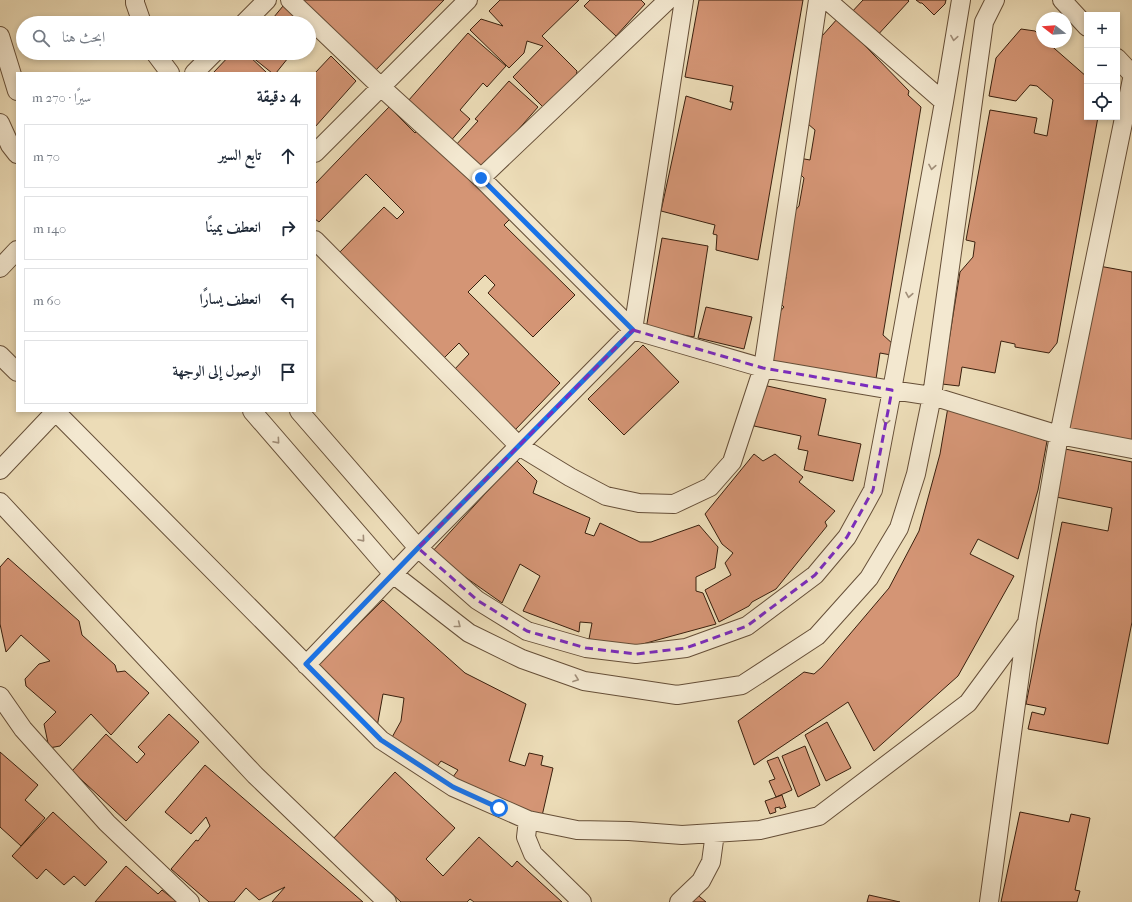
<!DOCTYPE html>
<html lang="ar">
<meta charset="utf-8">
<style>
:root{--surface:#fff;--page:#f2f2f3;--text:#1f2937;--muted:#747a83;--line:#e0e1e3}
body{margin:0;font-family:"IM FELL French Canon",Amiri,serif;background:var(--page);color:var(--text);direction:rtl}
.controls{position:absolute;right:12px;top:12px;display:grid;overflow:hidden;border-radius:0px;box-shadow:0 2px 6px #0003}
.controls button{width:36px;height:36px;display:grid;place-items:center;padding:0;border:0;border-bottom:1px solid var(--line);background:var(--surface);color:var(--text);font:20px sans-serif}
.compass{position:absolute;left:1036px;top:12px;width:36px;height:36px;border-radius:50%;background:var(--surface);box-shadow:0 2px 6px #0003;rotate:287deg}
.stop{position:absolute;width:12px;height:12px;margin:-9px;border:3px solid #1a73e8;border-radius:50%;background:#fff}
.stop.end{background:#1a73e8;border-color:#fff;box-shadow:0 1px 4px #0008}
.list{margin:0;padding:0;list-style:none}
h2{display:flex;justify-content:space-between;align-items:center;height:52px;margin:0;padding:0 16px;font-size:17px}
h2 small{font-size:13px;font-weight:400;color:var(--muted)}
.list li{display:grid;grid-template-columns:26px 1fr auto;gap:12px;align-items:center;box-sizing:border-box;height:64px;margin:0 8px 8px;padding:0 8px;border:1px solid var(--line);border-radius:0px}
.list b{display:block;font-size:15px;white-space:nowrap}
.list em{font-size:13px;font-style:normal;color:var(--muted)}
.icon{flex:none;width:22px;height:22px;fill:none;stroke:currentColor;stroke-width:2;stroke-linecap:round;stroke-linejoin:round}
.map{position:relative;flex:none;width:1132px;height:902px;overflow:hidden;direction:ltr}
.search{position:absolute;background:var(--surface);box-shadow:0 2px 6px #0003;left:16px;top:16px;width:300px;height:44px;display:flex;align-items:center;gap:10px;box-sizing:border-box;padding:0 14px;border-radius:22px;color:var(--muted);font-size:15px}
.panel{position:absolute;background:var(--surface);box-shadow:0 2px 6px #0003;left:16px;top:72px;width:300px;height:340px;border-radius:0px;direction:rtl}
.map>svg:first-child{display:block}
.building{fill:#d49575;stroke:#3a200e}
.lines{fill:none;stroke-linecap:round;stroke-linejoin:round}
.street-casing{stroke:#664f38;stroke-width:20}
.street{stroke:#f3e8d0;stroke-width:18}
.oneway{stroke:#a08e79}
.route{stroke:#1a73e8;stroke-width:5}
.marked{fill:none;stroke:#7b2cbf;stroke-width:3;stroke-dasharray:8 5;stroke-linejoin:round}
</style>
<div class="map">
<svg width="1132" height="902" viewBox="0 0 1132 902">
<rect width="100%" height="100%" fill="#ecdcb7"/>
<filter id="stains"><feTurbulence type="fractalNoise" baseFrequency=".005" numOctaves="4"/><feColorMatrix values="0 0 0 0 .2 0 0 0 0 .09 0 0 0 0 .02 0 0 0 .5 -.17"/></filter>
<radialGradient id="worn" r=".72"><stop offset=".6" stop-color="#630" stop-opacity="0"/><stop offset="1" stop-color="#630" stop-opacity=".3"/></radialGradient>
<path class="building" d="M 297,0 L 444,0 L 373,73 Z
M 500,0 L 579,0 L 542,36 L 577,71 L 576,76 L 544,108 L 513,77 L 543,46 L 527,41 L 524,53 L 509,68 L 470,30 L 481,19 L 503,26 L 489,11 Z
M 590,0 L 641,0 L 645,4 L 616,36 L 584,6 Z
M 699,0 L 803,0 L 758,260 L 716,250 L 717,235 L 713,234 L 715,225 L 661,211 L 686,96 L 731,110 L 733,102 L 730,102 L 733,86 L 685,77 Z
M 863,0 L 908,0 L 909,1 L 875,38 L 850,14 Z
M 916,0 L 946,0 L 945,4 L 934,15 L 922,3 L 920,3 Z
M 283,6 L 305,23 L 269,23 Z
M 838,18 L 909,91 L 908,95 L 921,107 L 883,335 L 893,344 L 891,355 L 880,353 L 876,379 L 770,361 L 777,315 L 784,307 L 778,301 L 783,296 L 786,277 L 780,271 L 788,219 L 799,206 L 804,178 L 797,171 L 799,158 L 810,160 L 815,130 L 808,124 L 822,36 Z
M 1021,29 L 1035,31 L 1042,38 L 1042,42 L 1047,42 L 1087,77 L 1087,117 L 1098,117 L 1057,343 L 1049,353 L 1015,347 L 1015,344 L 1001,341 L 995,373 L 962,367 L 959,386 L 942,384 L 960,272 L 973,257 L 975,242 L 966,240 L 990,110 L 1037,118 L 1034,133 L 1047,136 L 1053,100 L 1037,86 L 1030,85 L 1016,101 L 989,96 L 996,58 Z
M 468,33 L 506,66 L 487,87 L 483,83 L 460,110 L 470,119 L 448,144 L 408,101 Z
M 232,53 L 246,53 L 267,73 L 213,73 Z
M 247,53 L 292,53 L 276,73 L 272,73 Z
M 331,56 L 356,81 L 315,127 L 315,73 Z
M 509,81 L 538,107 L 482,171 L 454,147 L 478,121 L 475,119 Z
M 389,107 L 415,133 L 418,130 L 510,219 L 504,225 L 575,295 L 533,337 L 488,293 L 495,285 L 485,275 L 468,292 L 560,383 L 514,431 L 453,371 L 469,354 L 459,343 L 443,359 L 337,255 L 384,207 L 397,219 L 404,212 L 366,174 L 319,222 L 315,219 L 315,184 Z
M 662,238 L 708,246 L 694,337 L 646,329 Z
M 1099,266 L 1132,272 L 1132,441 L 1068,430 Z
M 706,307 L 752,317 L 744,349 L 698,338 Z
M 643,345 L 679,382 L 624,435 L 588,399 Z
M 763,385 L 826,399 L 818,435 L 861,444 L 853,481 L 804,470 L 808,451 L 798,449 L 801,436 L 754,426 Z
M 948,407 L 1047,441 L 1038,490 L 1018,559 L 978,539 L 970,554 L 1014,576 L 958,676 L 874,751 L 848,702 L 754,765 L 738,721 L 804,672 L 814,674 L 822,667 L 889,588 L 919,531 L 940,454 Z
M 1060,448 L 1132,462 L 1132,622 L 1108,744 L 1028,729 L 1032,712 L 1044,715 L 1046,708 L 1026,704 L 1062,522 L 1108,531 L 1112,508 L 1051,496 Z
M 754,454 L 763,461 L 775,454 L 803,477 L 799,482 L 835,511 L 825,522 L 827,526 L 776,589 L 752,602 L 749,606 L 719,622 L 705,590 L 731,575 L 725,563 L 733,553 L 722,544 L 705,514 Z
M 516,460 L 537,481 L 533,493 L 590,518 L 585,533 L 594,536 L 600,523 L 640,542 L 651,542 L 699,525 L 718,547 L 715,568 L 696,577 L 696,591 L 703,593 L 716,624 L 628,648 L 611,643 L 589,639 L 592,623 L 580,622 L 579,632 L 523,611 L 540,576 L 520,564 L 502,603 L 431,553 Z
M 8,558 L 79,621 L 82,635 L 115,665 L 117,672 L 125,671 L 149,693 L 111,735 L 91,714 L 60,746 L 49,748 L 44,724 L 56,712 L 26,686 L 25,679 L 39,664 L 50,661 L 21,635 L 6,652 L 0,624 L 0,567 Z
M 383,600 L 465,673 L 526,704 L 509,761 L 525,766 L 529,753 L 543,756 L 541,765 L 553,768 L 542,816 L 450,781 L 458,770 L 441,761 L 435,769 L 390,741 L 401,721 L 404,698 L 383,694 L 377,727 L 315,667 Z
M 169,714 L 199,742 L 126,821 L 72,771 L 106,734 L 137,763 L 145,754 L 138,747 Z
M 827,722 L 851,768 L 826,781 L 805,735 Z
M 805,746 L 820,785 L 798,797 L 782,756 Z
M 0,752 L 38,785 L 25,800 L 45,818 L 21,846 L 0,827 Z
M 778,757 L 792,790 L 776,797 L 769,781 L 775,779 L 767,761 Z
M 205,765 L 363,902 L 272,902 L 285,887 L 259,900 L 246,888 L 234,902 L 209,902 L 171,869 L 196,840 L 198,841 L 210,826 L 206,817 L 191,834 L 165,812 Z
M 395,772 L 455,828 L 426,859 L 443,876 L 479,837 L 512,867 L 517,861 L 562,902 L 474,902 L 470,899 L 467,902 L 401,902 L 333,839 Z
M 782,795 L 786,807 L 780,809 L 780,807 L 775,808 L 776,812 L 770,814 L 765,801 Z
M 53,812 L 107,862 L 85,886 L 74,876 L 64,885 L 46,869 L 37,879 L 12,856 Z
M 1020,812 L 1069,822 L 1071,814 L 1090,818 L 1075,890 L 1080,891 L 1077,902 L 1001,902 Z
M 126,866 L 158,894 L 162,890 L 177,902 L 95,902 Z
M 694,892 L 706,902 L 685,902 Z
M 869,895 L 900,902 L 867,902 Z"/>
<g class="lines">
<g class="street-casing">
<path id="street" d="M 135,0 L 135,3 L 142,23
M 290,0 L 381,87 L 481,178 L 633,330 L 763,368 L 892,390 L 932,396 L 1059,435 L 1132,449
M 827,0 L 944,102
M 1062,0 L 1087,27
M 244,23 L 267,0
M 0,36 L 17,91
M 155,53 L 170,73
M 1117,58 L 1132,74
M 194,73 L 214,53
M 0,123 L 10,145 L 17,154
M 315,153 L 468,0
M 481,178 L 668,0
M 315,240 L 519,446 L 570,477 L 606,496 L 639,503 L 674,504 L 710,487 L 732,462 L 763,368 L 818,0
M 0,268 L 17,250
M 0,355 L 17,372
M 55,411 L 381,740 L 453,787 L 528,820 L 577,830 L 629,831 L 682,835 L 760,830 L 819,816 L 968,703 L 1027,623
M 252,411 L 393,574 L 469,633 L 522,659 L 584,681 L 677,695 L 742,685 L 817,636 L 869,578 L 899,528 L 916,474 L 932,396 L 984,22 L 995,0
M 299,411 L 418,548 L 477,600 L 527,631 L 586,648 L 636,654 L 686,648 L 747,626 L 815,575 L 847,537 L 873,490 L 892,390 L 944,102 L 961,0
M 0,470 L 56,411
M 0,502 L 255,775 L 387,902
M 306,665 L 418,548 L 633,330 L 684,0
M 0,696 L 23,729 L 107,823 L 190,902
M 528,820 L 526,837 L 533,854 L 582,902
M 679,902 L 701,881 L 711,862 L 715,833
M 989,902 L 1027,623 L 1059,435 L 1132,79"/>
</g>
<use href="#street" class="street"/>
</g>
<defs><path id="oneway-chevron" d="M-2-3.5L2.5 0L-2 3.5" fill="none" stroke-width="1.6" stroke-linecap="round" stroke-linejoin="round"/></defs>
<g class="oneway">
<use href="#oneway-chevron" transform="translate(954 38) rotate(99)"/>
<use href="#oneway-chevron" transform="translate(932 167) rotate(100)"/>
<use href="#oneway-chevron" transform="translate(909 295) rotate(100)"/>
<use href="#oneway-chevron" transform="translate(886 422) rotate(101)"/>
<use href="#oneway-chevron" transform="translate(277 441) rotate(49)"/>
<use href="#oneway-chevron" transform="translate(362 539) rotate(49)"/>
<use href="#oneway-chevron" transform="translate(458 625) rotate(38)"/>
<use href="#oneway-chevron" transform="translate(576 679) rotate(20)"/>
</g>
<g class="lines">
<path class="route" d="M 481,178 L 633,330 L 418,548 L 306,664 L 381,740 L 453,787 L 499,808"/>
</g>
<path class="marked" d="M 633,330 L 763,368 L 892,390 L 873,490 L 847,537 L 815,575 L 747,626 L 686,648 L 636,654 L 586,648 L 527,631 L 477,600 L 418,548 Z"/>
<rect width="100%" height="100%" filter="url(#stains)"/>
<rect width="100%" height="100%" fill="url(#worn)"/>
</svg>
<div class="controls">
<button>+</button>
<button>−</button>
<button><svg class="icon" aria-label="locate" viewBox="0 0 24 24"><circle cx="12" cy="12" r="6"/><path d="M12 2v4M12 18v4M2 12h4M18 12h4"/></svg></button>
</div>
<svg class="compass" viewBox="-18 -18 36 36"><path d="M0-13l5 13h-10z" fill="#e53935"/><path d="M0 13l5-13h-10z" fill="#747a83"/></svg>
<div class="stop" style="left:499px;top:808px"></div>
<div class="stop end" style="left:481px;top:178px"></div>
<div class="search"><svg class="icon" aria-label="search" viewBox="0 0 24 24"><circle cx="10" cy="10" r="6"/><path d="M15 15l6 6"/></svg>ابحث هنا</div>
<section class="panel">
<h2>4 دقيقة<small>سيرًا · 270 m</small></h2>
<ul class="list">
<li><svg class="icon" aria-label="ahead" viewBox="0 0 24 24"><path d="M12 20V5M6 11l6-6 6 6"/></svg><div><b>تابع السير</b></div><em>70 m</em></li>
<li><svg class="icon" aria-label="right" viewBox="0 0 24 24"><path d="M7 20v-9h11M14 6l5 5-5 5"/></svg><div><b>انعطف يمينًا</b></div><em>140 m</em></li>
<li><svg class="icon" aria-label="left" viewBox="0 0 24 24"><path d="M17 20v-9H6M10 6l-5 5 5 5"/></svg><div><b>انعطف يسارًا</b></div><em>60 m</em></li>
<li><svg class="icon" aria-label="arrive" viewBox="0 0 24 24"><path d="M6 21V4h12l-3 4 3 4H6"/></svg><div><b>الوصول إلى الوجهة</b></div></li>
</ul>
</section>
</div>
